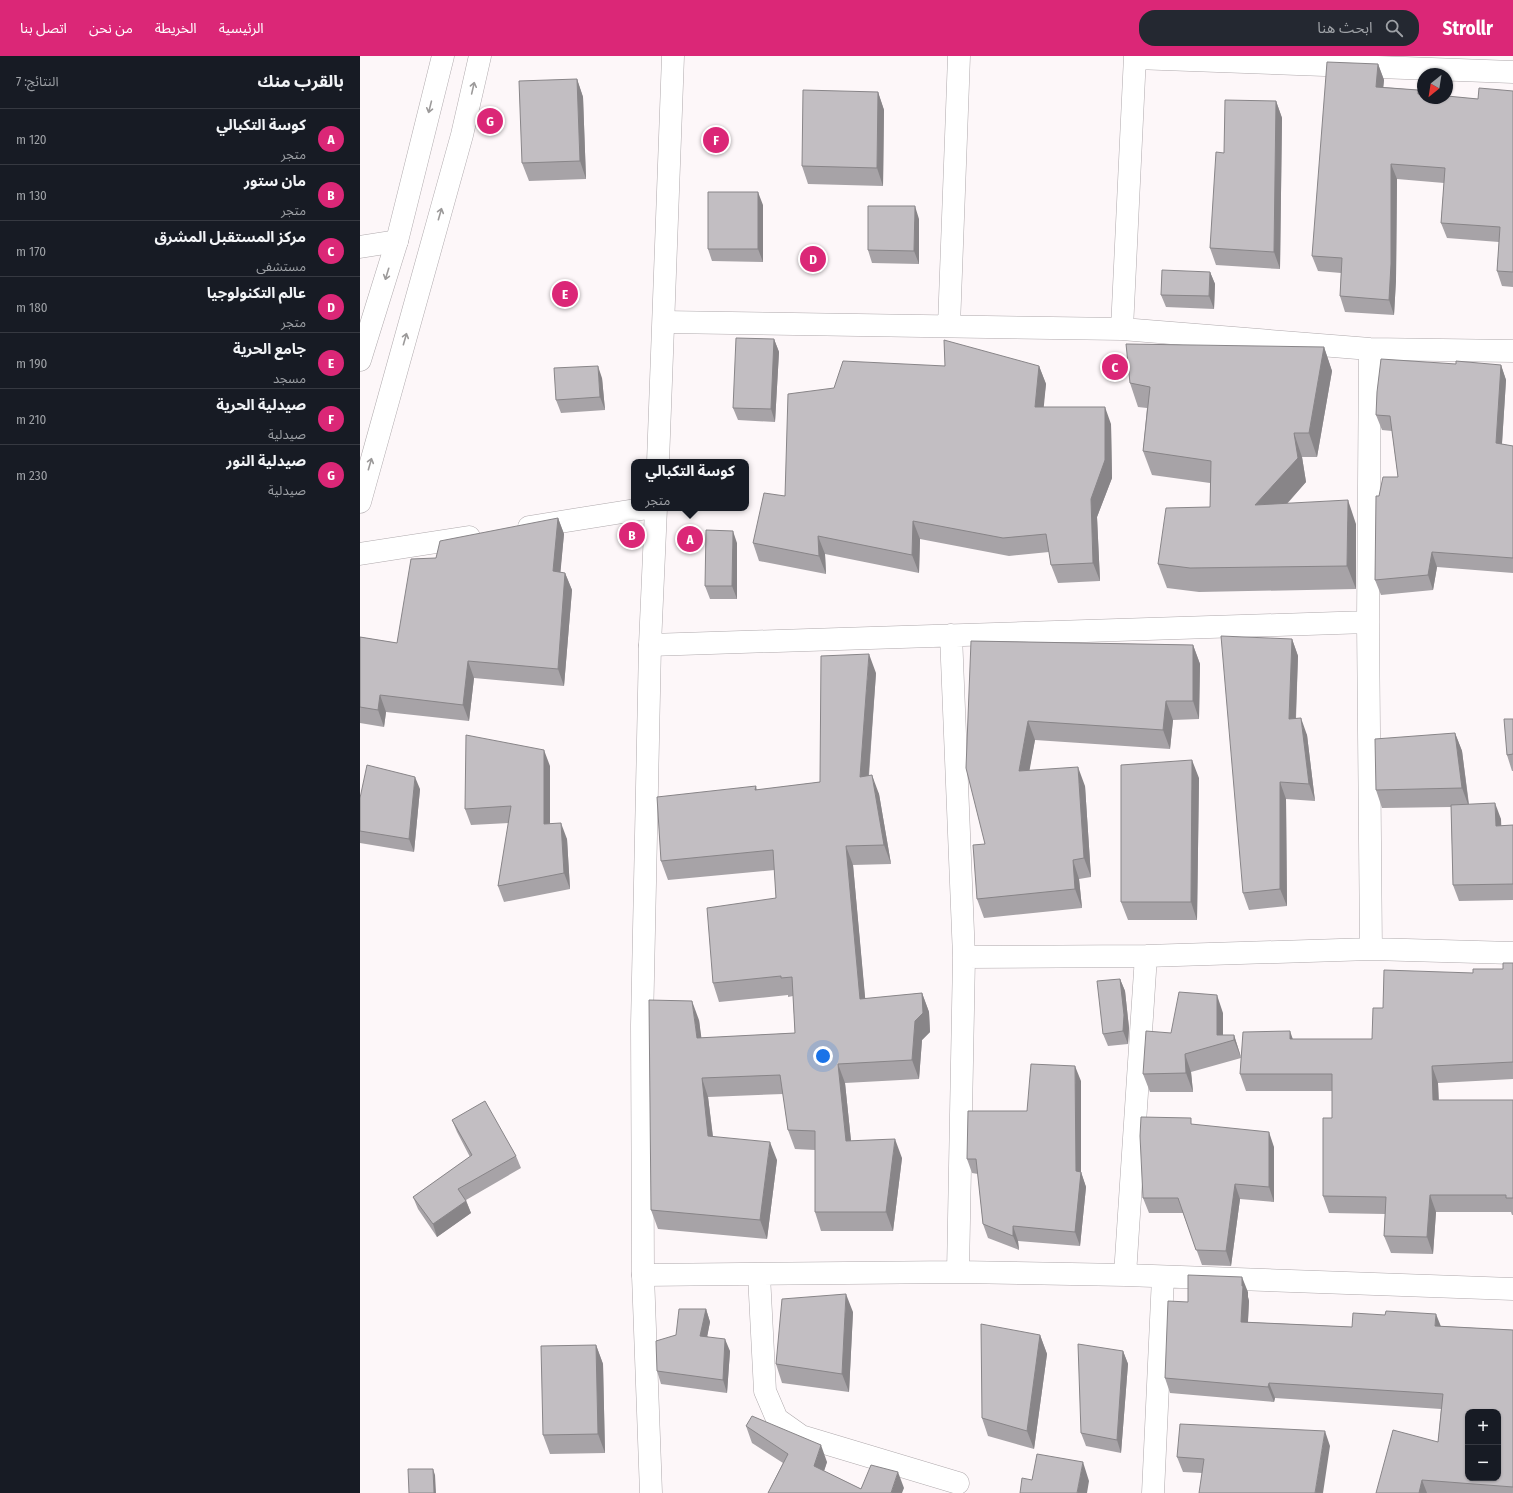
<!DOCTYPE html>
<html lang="ar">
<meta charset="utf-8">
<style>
:root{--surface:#171b24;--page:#242831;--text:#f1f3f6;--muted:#9ea1a6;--line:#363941;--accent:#db2777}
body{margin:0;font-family:"Fira Sans Condensed","Noto Sans Arabic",sans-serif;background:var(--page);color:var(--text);direction:rtl}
.controls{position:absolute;right:12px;bottom:12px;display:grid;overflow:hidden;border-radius:8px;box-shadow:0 1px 3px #0004}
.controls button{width:36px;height:36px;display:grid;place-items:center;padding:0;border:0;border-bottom:1px solid var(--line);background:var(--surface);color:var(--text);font:20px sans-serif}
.compass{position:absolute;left:1057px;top:12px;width:36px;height:36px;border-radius:50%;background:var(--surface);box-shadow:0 1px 3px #0004;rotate:210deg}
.you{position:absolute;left:463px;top:1000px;width:14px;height:14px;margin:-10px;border:3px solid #fff;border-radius:50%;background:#1a73e8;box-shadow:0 0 0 6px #1a73e833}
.badge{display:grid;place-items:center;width:26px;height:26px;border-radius:50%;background:var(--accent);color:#fff;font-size:13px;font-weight:700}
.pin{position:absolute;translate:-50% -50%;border:2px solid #fff;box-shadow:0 1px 4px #0006}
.popup{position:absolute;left:271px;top:403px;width:118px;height:52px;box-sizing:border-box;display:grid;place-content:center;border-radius:8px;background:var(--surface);filter:drop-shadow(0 1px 3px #0005);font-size:13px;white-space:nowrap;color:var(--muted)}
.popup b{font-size:15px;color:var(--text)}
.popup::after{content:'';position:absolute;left:50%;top:100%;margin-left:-8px;border:8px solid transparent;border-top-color:var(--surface)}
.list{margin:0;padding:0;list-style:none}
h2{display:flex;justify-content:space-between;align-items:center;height:52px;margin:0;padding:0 16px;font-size:17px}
h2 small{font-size:13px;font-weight:400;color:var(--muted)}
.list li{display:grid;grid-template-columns:26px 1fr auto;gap:12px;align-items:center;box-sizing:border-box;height:56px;padding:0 16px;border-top:1px solid var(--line)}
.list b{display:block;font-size:15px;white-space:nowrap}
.list p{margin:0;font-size:13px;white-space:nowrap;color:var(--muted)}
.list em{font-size:13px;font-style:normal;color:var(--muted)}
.icon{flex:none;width:22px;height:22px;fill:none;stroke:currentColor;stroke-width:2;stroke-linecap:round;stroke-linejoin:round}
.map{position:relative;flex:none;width:1153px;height:1437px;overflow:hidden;direction:ltr}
header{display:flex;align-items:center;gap:24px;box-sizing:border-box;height:56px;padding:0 20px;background:var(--accent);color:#fff}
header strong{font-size:19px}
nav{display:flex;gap:22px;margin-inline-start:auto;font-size:14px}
.search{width:280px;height:36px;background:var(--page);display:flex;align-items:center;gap:10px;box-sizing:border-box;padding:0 14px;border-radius:16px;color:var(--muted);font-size:15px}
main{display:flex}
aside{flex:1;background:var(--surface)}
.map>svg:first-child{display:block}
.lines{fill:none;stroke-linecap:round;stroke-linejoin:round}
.minor-casing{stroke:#afa9ac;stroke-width:23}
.tertiary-casing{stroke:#afa9ac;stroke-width:23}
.primary-casing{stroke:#afa9ac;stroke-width:23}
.minor{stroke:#fff;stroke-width:22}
.tertiary{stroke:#fff;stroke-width:22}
.primary{stroke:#fff;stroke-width:22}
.wall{fill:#a7a3a7}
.shaded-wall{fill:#888588}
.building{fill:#c2bec2;stroke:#888588;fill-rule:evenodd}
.oneway{stroke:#9c9a9a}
</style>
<header>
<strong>Strollr</strong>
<div class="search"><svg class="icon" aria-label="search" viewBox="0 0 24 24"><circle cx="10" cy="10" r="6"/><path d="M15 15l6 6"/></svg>ابحث هنا</div>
<nav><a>الرئيسية</a><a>الخريطة</a><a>من نحن</a><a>اتصل بنا</a></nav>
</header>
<main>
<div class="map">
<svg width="1153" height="1437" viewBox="0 0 1153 1437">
<rect width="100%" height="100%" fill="#fdf7f9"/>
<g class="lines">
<g class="minor-casing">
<path id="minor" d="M 775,2 L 1153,16
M 0,191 L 37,185
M 304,266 L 762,273 L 1010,293 L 1153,295
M 589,270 L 599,0
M 762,273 L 775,0
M 1010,293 L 1008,566 L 1011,893
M 169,471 L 288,452
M 0,498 L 109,481
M 591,579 L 604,901 L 598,1216
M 290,589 L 1008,566
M 604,901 L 786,900 L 1011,893 L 1153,897
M 283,1219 L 598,1216 L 765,1219 L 1153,1233
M 399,1219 L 405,1335 L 417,1363 L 441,1380 L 598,1427
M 765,1219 L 786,900
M 793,1437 L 803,1221"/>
</g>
<g class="tertiary-casing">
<path id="tertiary" d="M 298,406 L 313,0
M 291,1437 L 283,1219 L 282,969 L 290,589 L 296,452"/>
</g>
<g class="primary-casing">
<path id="primary" d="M 0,304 L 37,185 L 83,0
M 0,446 L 102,79 L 120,0"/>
</g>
<use href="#minor" class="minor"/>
<use href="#tertiary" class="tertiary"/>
<use href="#primary" class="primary"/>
</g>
<path class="wall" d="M 1018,8 L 1024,24 L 1023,31 L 1058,34 L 1060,38 L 1118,43 L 1153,35 L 1153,231 L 1142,230 L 1137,215 L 1139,186 L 1087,182 L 1081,167 L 1084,127 L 1037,123 L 1036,224 L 1034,259 L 985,256 L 980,240 L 981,217 L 958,215 L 952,200 Z
M 217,23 L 223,41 L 226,123 L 169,125 L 162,107 Z
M 518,36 L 524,54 L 523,130 L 448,128 L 442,110 Z
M 916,45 L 922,62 L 920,213 L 856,209 L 850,192 L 864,97 Z
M 403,149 L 403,206 L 352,205 L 348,193 Z
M 559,163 L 559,208 L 512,207 L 508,194 Z
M 850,216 L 855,228 L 854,253 L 806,251 L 801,239 Z
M 414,283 L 419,296 L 415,366 L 378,364 L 373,352 Z
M 964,291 L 972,315 L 957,401 L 942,401 L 946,426 L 927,448 L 996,468 L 996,533 L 839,536 L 807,532 L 798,508 L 850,451 L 850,427 L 792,419 L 783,395 L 787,352 L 778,351 L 770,327 Z
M 1096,308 L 1141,309 L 1146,324 L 1142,388 L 1153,390 L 1153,517 L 1077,511 L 1073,534 L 1021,539 L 1015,524 L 1019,440 L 1038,421 L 1032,375 L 1022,374 L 1016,359 Z
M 585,310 L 679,310 L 686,328 L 683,351 L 751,368 L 752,422 L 737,461 L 740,525 L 698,527 L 691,509 L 689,496 L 649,500 L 560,483 L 559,517 L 465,498 L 466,518 L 399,505 L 393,487 L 425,440 L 474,332 Z
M 242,322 L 245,354 L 201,357 L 196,344 Z
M 198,462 L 204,478 L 200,517 L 205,517 L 212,534 L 204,630 L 114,622 L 109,665 L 26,656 L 24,671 L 0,667 L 0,581 L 37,587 L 76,502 Z
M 377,487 L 377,543 L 350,543 L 345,530 Z
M 932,583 L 938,600 L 936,663 L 947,679 L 955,745 L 926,743 L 927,850 L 889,854 L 883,837 Z
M 611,585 L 833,589 L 840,608 L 839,663 L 813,664 L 810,693 L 675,684 L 669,714 L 725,730 L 731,821 L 719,823 L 722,852 L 624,862 L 617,843 L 625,788 Z
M 516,617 L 509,720 L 519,738 L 531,808 L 493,809 L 505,943 L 562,937 L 569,956 L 570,976 L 562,984 L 559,1023 L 485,1027 L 491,1085 L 542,1102 L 533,1175 L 461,1175 L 455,1156 L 455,1094 L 435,1093 L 428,1074 L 423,1038 L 348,1041 L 353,1080 L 417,1104 L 407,1183 L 298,1173 L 291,1154 L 339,964 L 341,982 L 435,977 L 433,940 L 428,941 L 428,939 L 359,946 L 353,927 L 416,842 L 415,814 L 308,824 L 301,805 L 396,730 L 397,734 L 460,726 Z
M 1153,663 L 1153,715 L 1152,715 L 1147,699 Z
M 1095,677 L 1102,695 L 1109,748 L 1141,763 L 1141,770 L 1153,769 L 1153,844 L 1099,845 L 1093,829 L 1091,751 L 1022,752 L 1016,734 Z
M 190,710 L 190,768 L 207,783 L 210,833 L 144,846 L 138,830 L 149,767 L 111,769 L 105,753 Z
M 839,722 L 837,864 L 768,864 L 761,846 Z
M 60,733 L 54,796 L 0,787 L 0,742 Z
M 1153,907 L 1153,1023 L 1078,1027 L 1079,1044 L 1153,1045 L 1153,1159 L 1152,1159 L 1151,1156 L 1076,1156 L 1073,1198 L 1031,1197 L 1024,1180 L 1025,1158 L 969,1157 L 963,1140 L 972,1062 L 972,1035 L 886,1035 L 880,1018 L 933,983 L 1012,983 L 1023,952 L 1113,917 L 1143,913 Z
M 760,923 L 765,935 L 769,972 L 768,988 L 748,990 L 743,978 Z
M 863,957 L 863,979 L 874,979 L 880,998 L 881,1002 L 831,1016 L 833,1036 L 790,1036 L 783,1018 L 811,977 Z
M 721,1025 L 721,1116 L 726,1131 L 720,1190 L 658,1185 L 659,1194 L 628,1182 L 623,1168 L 618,1118 L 612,1117 L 607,1103 L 667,1055 Z
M 92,1064 L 156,1100 L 161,1112 L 106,1144 L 111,1157 L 77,1181 L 58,1153 L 53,1141 L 110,1101 L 97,1076 Z
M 833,1069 L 914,1091 L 914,1146 L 880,1143 L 871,1210 L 842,1209 L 823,1157 L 789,1157 L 783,1142 Z
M 888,1236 L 888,1241 L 889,1245 L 888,1266 L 992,1271 L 1080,1270 L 1153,1274 L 1153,1437 L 1016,1437 L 1078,1386 L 1081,1353 L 915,1342 L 914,1346 L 810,1337 L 805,1322 L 828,1246 Z
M 346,1253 L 350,1266 L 347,1280 L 370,1295 L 367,1337 L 301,1328 L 297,1315 L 316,1279 Z
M 493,1256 L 489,1336 L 422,1327 L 416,1308 Z
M 680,1279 L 687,1298 L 674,1393 L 628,1380 L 622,1362 Z
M 236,1289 L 243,1308 L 245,1397 L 190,1398 L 183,1379 Z
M 763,1295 L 768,1308 L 761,1397 L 726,1390 L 721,1377 Z
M 386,1370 L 467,1406 L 464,1415 L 501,1433 L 544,1432 L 408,1437 L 423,1407 L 392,1387 Z
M 970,1390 L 842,1417 L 823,1416 L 817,1401 Z"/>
<path class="shaded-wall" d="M 1018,8 L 1024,24 L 1022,46 L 1016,31 Z
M 217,23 L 223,41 L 226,123 L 220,105 Z
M 518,36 L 524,54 L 523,130 L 517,112 Z
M 916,45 L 922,62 L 920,213 L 914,196 Z
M 1031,108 L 1037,123 L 1036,224 L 1034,259 L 1029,244 Z
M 398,136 L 403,149 L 403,206 L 398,193 Z
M 555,150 L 559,163 L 559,208 L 554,195 Z
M 850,216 L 855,228 L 854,253 L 849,240 Z
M 414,283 L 419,296 L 415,366 L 411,353 Z
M 964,291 L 972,315 L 957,401 L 949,377 Z
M 1141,309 L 1146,324 L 1141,402 L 1136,387 Z
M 238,310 L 242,322 L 245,354 L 240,341 Z
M 679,310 L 686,328 L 682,369 L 675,351 Z
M 745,351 L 751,368 L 752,422 L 737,461 L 740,525 L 733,507 L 731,443 Z
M 934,377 L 942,401 L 946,426 L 904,473 L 895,449 Z
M 988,444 L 996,468 L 996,533 L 987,510 Z
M 198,462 L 204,478 L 199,532 L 193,515 Z
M 553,465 L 560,483 L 559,517 L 552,499 Z
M 373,475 L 377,487 L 377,543 L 372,530 Z
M 458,480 L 465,498 L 466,518 L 459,500 Z
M 1072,496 L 1077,511 L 1073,534 L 1068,519 Z
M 205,517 L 212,534 L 204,630 L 198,613 Z
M 932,583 L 938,600 L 935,680 L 929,663 Z
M 833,589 L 840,608 L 839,663 L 833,645 Z
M 509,598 L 516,617 L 507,740 L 500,721 Z
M 108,605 L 114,622 L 109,665 L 103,649 Z
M 20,639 L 26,656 L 24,671 L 18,654 Z
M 806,645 L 813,664 L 810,693 L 803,674 Z
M 941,662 L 947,679 L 955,745 L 949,728 Z
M 668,665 L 675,684 L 666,734 L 659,715 Z
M 1095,677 L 1102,695 L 1109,751 L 1102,732 Z
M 184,694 L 190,710 L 190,784 L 184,768 Z
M 832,704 L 839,722 L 837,864 L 831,846 Z
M 718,711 L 725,730 L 731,821 L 724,802 Z
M 512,719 L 519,738 L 531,808 L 524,789 Z
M 55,721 L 60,733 L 54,796 L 49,783 Z
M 920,726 L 926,743 L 927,850 L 920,833 Z
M 1135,747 L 1141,763 L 1142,786 L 1136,770 Z
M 201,767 L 207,783 L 210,833 L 204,817 Z
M 486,790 L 493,809 L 507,962 L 500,943 Z
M 713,804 L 719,823 L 722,852 L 715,833 Z
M 760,923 L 765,935 L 769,972 L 768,988 L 763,975 Z
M 562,937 L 569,956 L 570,976 L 562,984 L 559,1023 L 552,1004 L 555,965 Z
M 857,939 L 863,957 L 863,987 L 857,979 Z
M 332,945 L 339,964 L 344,1001 L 337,982 Z
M 930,975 L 936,992 L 930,983 Z
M 874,979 L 880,998 L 881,1002 L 874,984 Z
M 825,998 L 831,1016 L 833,1036 L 826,1017 Z
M 478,1008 L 485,1027 L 493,1104 L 486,1085 Z
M 715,1010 L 721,1025 L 721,1118 L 721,1116 L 726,1131 L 720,1190 L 715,1176 L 716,1115 Z
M 1072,1010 L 1078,1027 L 1079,1061 L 1073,1044 Z
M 342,1022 L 348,1041 L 355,1099 L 348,1080 Z
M 909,1076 L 914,1091 L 914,1146 L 909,1131 Z
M 535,1083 L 542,1102 L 533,1175 L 526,1156 Z
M 410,1086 L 417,1104 L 407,1183 L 400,1164 Z
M 875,1128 L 880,1143 L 871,1210 L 866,1195 Z
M 1070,1139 L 1076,1156 L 1073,1198 L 1067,1181 Z
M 106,1145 L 111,1157 L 77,1181 L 73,1168 Z
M 653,1170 L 658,1185 L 659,1194 L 653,1180 Z
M 882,1221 L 888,1236 L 888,1241 L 889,1245 L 887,1281 L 881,1266 Z
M 486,1238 L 493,1256 L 489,1336 L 482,1318 Z
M 346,1253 L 350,1266 L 345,1292 L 340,1280 Z
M 1076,1258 L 1082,1273 L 1075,1270 Z
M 680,1279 L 687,1298 L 674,1393 L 667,1375 Z
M 365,1283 L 370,1295 L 367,1337 L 363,1324 Z
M 236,1289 L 243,1308 L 245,1397 L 238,1378 Z
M 763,1295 L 768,1308 L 761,1397 L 757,1384 Z
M 909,1327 L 915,1342 L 914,1346 L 908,1331 Z
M 965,1375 L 970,1390 L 963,1437 L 955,1437 Z
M 461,1389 L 467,1406 L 460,1427 L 454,1410 Z
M 723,1406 L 729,1425 L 727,1437 L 717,1437 Z
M 73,1413 L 75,1419 L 76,1437 L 74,1437 Z
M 538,1416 L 544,1432 L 542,1437 L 531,1437 Z
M 1062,1424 L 1067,1437 L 1059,1437 Z"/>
<path class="building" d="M 967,6 L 1018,8 L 1016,31 L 1058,34 L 1058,38 L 1063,38 L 1063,42 L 1087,42 L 1087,40 L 1118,43 L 1119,32 L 1153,35 L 1153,216 L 1137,215 L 1140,171 L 1081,167 L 1085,112 L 1031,108 L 1031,208 L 1029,244 L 980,240 L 982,202 L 952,200 Z
M 217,23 L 220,105 L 162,107 L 159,25 Z
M 443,34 L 518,36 L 517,112 L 442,110 Z
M 865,44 L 916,45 L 914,196 L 850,192 L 856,96 L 864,97 Z
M 348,136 L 398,136 L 398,193 L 348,193 Z
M 508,150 L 555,150 L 554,195 L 508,194 Z
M 802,214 L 850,216 L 849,240 L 801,239 Z
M 376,282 L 414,283 L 411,353 L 373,352 Z
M 584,284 L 679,310 L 675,351 L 745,351 L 745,404 L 731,443 L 733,507 L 691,509 L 686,478 L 643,482 L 553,465 L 552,499 L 458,480 L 459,500 L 393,487 L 404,437 L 425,440 L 428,338 L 474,332 L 483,305 L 585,310 Z
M 766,288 L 964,291 L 949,377 L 934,377 L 938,402 L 895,449 L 988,444 L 987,510 L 830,512 L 798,508 L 806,452 L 850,451 L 851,405 L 783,395 L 790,331 L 770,327 Z
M 1021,303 L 1096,308 L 1096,305 L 1141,309 L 1136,387 L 1153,390 L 1153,502 L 1072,496 L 1068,519 L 1015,524 L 1016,440 L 1019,440 L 1023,421 L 1038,421 L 1030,360 L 1016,359 L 1017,336 Z
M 238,310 L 240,341 L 196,344 L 194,312 Z
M 198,462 L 193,515 L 205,517 L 198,613 L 108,605 L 103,649 L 20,639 L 18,654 L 0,651 L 0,581 L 37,587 L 51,503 L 76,502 L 80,485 Z
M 346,474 L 373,475 L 372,530 L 345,530 Z
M 861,580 L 932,583 L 929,663 L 941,662 L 949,728 L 920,726 L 920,833 L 883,837 Z
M 611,585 L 833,589 L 833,645 L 806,645 L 803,674 L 668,665 L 659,715 L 718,711 L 724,802 L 713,804 L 715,833 L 617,843 L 613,789 L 625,788 L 606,712 Z
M 509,598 L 500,721 L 512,719 L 524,789 L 486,790 L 500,943 L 562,937 L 563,957 L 555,965 L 552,1004 L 478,1008 L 486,1085 L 535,1083 L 526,1156 L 455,1156 L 455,1075 L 428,1074 L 420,1019 L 342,1022 L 348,1080 L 410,1086 L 400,1164 L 291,1154 L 289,944 L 332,945 L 337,982 L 435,977 L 432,921 L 421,922 L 421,920 L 353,927 L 347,852 L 416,842 L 413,794 L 301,805 L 297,741 L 396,730 L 395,734 L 460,726 L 461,600 Z
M 1144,663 L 1153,663 L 1153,698 L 1147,699 Z
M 1095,677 L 1102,732 L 1016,734 L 1015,683 Z
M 106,679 L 184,694 L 184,768 L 201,767 L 204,817 L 138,830 L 151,750 L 105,753 Z
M 832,704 L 831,846 L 761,846 L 761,709 Z
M 7,709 L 55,721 L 49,783 L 0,775 L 0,742 Z
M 1135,747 L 1136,770 L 1153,769 L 1153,828 L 1093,829 L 1091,749 Z
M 1143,907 L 1153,907 L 1153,1006 L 1072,1010 L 1073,1044 L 1153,1044 L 1153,1142 L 1146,1142 L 1146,1139 L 1070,1139 L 1067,1181 L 1024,1180 L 1026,1141 L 963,1140 L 963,1062 L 972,1062 L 972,1018 L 880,1018 L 883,976 L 930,975 L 930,983 L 1012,983 L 1013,952 L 1023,952 L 1024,914 L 1113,917 L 1113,913 L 1143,913 Z
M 760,923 L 764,959 L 763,975 L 743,978 L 737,925 Z
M 819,936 L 857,939 L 857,979 L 874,979 L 874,984 L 825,998 L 826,1017 L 783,1018 L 786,975 L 811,977 Z
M 671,1008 L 715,1010 L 716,1115 L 721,1116 L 715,1176 L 653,1170 L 653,1180 L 623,1168 L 616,1103 L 607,1103 L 608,1055 L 667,1055 Z
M 125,1045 L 156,1100 L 98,1133 L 106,1145 L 73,1168 L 53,1141 L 112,1099 L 92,1064 Z
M 781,1061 L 831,1062 L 831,1068 L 909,1076 L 909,1131 L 875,1128 L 866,1195 L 836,1194 L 818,1142 L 783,1142 L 780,1080 Z
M 828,1219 L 882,1221 L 882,1230 L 883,1230 L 881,1266 L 992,1271 L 993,1257 L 1025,1259 L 1026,1255 L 1076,1258 L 1075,1270 L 1153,1274 L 1153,1431 L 1062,1424 L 1059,1437 L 1016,1437 L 1033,1374 L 1078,1386 L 1083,1338 L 909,1327 L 908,1331 L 805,1322 L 808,1245 L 828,1246 ZM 1108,1356 L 1138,1356 L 1138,1422 L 1108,1422 Z
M 486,1238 L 482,1318 L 416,1308 L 422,1243 Z
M 319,1253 L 346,1253 L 340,1280 L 365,1283 L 363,1324 L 297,1315 L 296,1285 L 316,1279 Z
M 621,1268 L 680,1279 L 667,1375 L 622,1362 Z
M 718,1288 L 763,1295 L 757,1384 L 721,1377 Z
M 236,1289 L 238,1378 L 183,1379 L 181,1290 Z
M 392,1360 L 461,1389 L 454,1410 L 501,1433 L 511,1409 L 538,1416 L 531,1437 L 408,1437 L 428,1398 L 386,1370 Z
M 820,1368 L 965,1375 L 955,1437 L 839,1437 L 844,1403 L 817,1401 Z
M 677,1398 L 723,1406 L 717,1437 L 660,1437 L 662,1422 L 672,1424 Z
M 48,1413 L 73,1413 L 74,1437 L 49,1437 Z"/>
<defs><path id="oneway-shaft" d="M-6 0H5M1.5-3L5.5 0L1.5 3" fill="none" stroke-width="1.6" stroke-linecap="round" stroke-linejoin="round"/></defs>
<g class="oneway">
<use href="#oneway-shaft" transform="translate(113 32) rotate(-77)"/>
<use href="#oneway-shaft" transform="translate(70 51) rotate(104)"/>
<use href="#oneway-shaft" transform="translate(80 158) rotate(-74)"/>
<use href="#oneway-shaft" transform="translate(27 218) rotate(107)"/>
<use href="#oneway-shaft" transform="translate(45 283) rotate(-74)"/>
<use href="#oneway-shaft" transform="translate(10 408) rotate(-74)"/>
</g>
</svg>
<div class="controls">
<button>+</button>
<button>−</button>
</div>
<svg class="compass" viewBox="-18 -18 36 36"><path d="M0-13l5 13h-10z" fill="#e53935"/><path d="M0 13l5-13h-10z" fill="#9ea1a6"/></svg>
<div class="you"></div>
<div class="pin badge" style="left:330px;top:483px">A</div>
<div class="popup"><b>كوسة التكبالي</b>متجر</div>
<div class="pin badge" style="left:272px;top:479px">B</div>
<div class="pin badge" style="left:755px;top:311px">C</div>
<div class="pin badge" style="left:453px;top:203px">D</div>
<div class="pin badge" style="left:205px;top:238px">E</div>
<div class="pin badge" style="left:356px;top:84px">F</div>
<div class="pin badge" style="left:130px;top:65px">G</div>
</div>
<aside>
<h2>بالقرب منك<small>النتائج: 7</small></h2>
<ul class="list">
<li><span class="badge">A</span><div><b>كوسة التكبالي</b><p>متجر</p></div><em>120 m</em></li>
<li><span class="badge">B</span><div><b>مان ستور</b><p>متجر</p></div><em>130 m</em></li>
<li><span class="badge">C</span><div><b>مركز المستقبل المشرق</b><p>مستشفى</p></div><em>170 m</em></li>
<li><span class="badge">D</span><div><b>عالم التكنولوجيا</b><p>متجر</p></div><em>180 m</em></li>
<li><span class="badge">E</span><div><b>جامع الحرية</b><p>مسجد</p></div><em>190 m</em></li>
<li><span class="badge">F</span><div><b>صيدلية الحرية</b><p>صيدلية</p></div><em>210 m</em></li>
<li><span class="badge">G</span><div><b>صيدلية النور</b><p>صيدلية</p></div><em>230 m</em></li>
</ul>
</aside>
</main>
